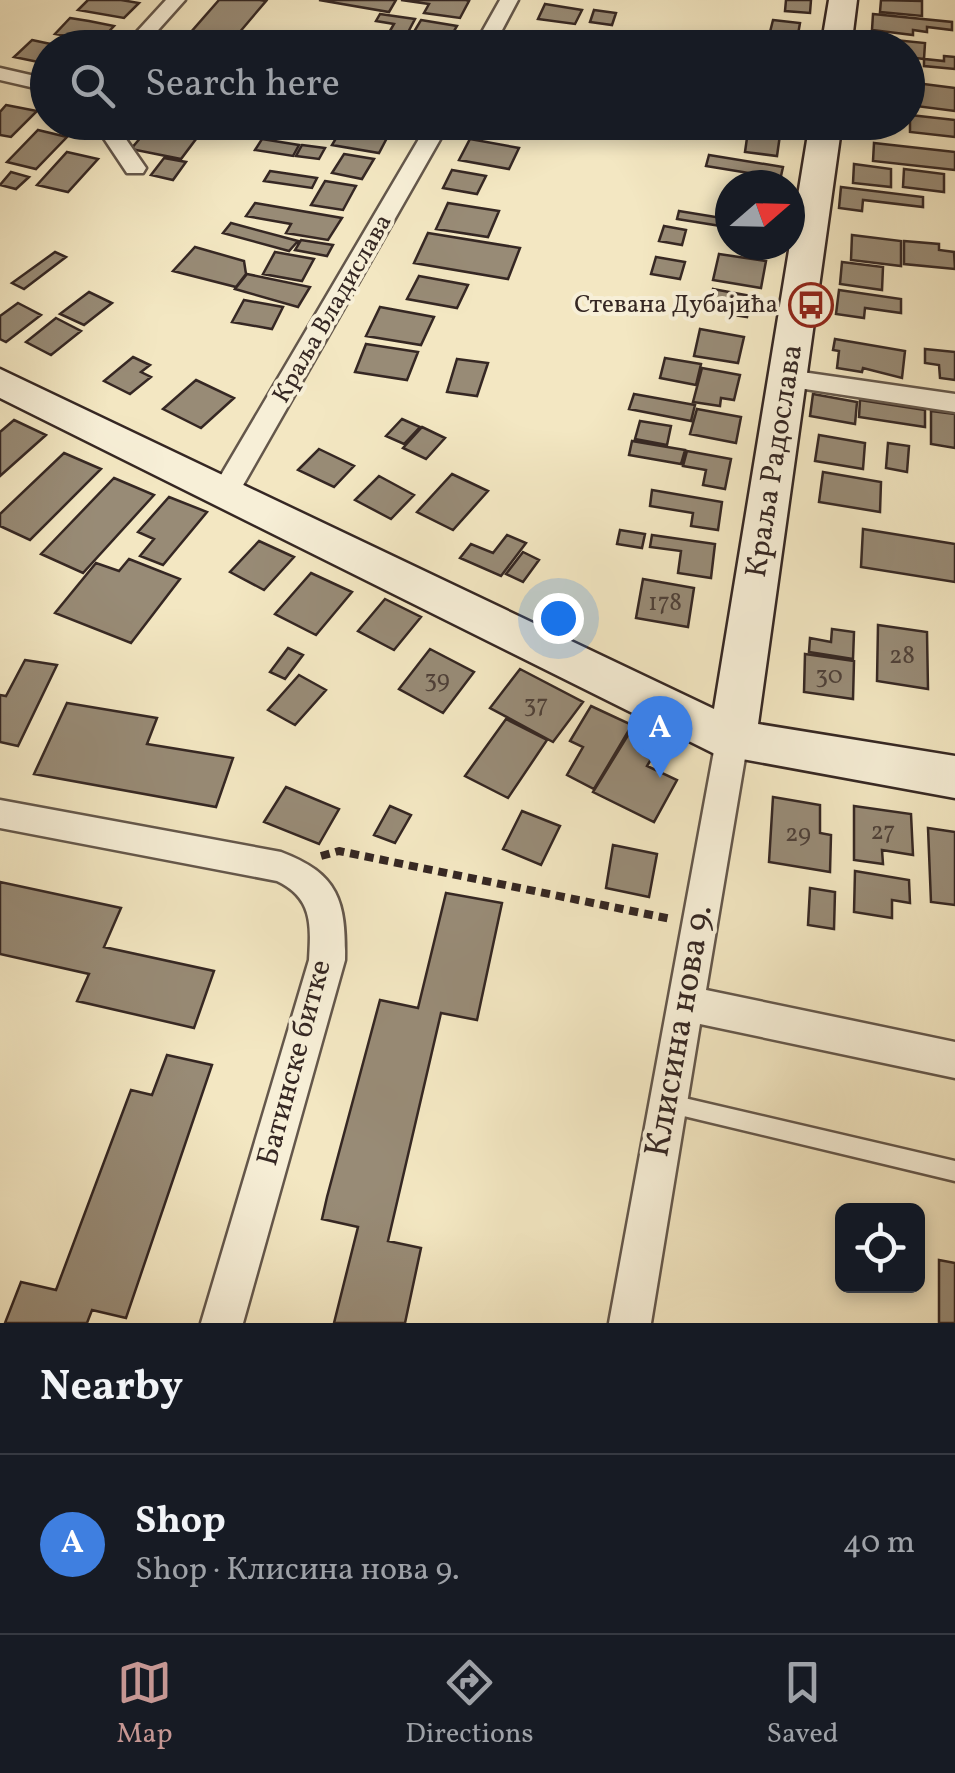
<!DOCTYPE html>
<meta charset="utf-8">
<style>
:root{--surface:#171b24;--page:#20242c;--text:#f1f3f6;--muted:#9ea1a6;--line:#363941;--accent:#c59692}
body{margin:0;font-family:Vollkorn,serif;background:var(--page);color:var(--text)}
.controls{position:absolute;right:30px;bottom:30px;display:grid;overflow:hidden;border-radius:15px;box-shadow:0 5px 15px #0003}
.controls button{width:90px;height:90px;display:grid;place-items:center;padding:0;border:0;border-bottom:2px solid var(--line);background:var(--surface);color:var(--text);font:50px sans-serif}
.compass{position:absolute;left:715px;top:170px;width:90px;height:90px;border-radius:50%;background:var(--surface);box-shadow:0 5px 15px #0003;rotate:70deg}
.you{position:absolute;left:558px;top:618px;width:35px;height:35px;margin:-25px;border:8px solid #fff;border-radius:50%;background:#1a73e8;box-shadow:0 0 0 15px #1a73e833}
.badge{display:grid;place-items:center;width:65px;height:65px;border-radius:50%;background:var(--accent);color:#fff;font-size:32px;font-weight:700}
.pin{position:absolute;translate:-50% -82px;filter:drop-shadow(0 2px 5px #0008)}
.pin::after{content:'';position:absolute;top:52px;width:35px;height:30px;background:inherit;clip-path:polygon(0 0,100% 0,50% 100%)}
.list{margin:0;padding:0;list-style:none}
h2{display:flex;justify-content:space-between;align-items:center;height:130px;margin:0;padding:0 40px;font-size:42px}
h2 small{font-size:32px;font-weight:400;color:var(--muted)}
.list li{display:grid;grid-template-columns:65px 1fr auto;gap:30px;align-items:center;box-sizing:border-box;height:180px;padding:0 40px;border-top:2px solid var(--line)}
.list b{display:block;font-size:38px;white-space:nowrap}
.list p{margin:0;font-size:32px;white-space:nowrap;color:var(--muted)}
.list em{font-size:32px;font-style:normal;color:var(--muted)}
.icon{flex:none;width:55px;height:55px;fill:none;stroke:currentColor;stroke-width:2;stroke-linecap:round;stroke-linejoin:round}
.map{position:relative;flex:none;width:955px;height:1323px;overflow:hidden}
.search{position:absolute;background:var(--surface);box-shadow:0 5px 15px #0003;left:30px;right:30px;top:30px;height:110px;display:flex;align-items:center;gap:25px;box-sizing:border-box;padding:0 35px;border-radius:55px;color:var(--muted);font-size:38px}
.sheet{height:310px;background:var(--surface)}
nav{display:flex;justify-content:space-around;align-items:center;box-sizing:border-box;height:140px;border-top:2px solid var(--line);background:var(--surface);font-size:28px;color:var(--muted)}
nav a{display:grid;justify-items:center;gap:5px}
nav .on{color:var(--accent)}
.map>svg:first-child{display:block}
.building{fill:#988b76;stroke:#352723;stroke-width:2.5}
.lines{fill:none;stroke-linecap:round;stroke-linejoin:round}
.lane-casing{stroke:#64574b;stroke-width:5}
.street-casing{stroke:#64574b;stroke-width:5}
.secondary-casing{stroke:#352723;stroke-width:5}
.path{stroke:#352723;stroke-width:8;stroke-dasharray:9 6;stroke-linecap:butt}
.lane{fill:#f7efd7;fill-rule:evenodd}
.street{fill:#f7efd7;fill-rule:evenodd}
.secondary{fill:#f7efd7;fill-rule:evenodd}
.labels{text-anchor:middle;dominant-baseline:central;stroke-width:8;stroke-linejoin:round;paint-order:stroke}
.far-poi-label{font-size:25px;fill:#352723;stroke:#f7efd7;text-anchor:end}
.far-street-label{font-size:25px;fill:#352723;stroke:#f7efd7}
.number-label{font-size:25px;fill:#4e4038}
.street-label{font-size:30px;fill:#352723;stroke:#f7efd7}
.near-street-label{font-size:35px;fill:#352723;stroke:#f7efd7}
</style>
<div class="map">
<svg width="955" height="1323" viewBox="0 0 955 1323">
<rect width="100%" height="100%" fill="#f3e7c2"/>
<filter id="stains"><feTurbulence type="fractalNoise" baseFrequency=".002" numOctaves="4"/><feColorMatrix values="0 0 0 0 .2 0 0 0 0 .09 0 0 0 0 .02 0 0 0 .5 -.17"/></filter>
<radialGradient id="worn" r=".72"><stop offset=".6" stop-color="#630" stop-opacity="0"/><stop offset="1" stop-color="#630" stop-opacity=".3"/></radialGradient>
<path class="building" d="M 88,0 L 121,0 L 139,3 L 124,18 L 78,10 Z
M 219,0 L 260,0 L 266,1 L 233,40 L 191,32 Z
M 319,0 L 396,0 L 389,12 Z
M 401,0 L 466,0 L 469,1 L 460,18 L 424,13 L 429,4 Z
M 786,0 L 811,0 L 810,13 L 785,11 Z
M 881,0 L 922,1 L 922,16 L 880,12 Z
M 545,4 L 582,10 L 575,24 L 538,19 Z
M 594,10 L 616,13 L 612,25 L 590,22 Z
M 380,14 L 415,19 L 405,38 L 387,36 L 394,24 L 376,21 Z
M 873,14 L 952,22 L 952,30 L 927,27 L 927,32 L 913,30 L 913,35 L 872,30 Z
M 70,18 L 89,21 L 114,26 L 99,42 L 55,34 Z
M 421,20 L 457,26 L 446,45 L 409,40 Z
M 773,20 L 800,23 L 797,40 L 769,36 Z
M 168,37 L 207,44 L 218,46 L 158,48 Z
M 875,38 L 925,43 L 924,59 L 908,57 L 908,48 L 875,48 Z
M 32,40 L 46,43 L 71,48 L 48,48 L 48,64 L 14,57 Z
M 944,56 L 955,57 L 955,69 L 924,66 L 924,59 L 944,61 Z
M 908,82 L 955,88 L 955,111 L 908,105 Z
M 6,105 L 37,111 L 11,137 L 0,135 L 0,112 Z
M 910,115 L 955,120 L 955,137 L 910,132 Z
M 703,122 L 719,122 L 744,127 L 739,138 L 699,130 Z
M 342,128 L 388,136 L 379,153 L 332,145 Z
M 38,130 L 67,137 L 36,169 L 7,162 Z
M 147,130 L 196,139 L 181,159 L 131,149 Z
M 748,131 L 780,135 L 777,156 L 745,152 Z
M 262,139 L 299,145 L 293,156 L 255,150 Z
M 470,139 L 519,148 L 509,169 L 459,160 Z
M 874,143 L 955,152 L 955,170 L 873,161 Z
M 302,145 L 325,148 L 319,159 L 296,156 Z
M 67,152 L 98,159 L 68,192 L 37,185 Z
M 344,154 L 374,159 L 362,179 L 332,173 Z
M 709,155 L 783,167 L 779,185 L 759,181 L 761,175 L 706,166 Z
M 164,158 L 186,162 L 173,180 L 151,175 Z
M 854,164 L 891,169 L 891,187 L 853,183 Z
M 904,169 L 944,174 L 944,192 L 903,187 Z
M 452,170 L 486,176 L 477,194 L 443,188 Z
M 270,171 L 317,178 L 312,188 L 264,181 Z
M 11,172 L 29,177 L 16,189 L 0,185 Z
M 325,181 L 356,186 L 343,210 L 311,205 Z
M 841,187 L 923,197 L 923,207 L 863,200 L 862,211 L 839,208 Z
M 255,203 L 342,218 L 328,240 L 286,233 L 291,224 L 246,216 Z
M 448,203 L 499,211 L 488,237 L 436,229 Z
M 679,211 L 728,219 L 727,227 L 677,219 Z
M 231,223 L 298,241 L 289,251 L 223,233 Z
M 664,226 L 686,230 L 682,245 L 659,241 Z
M 428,233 L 520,248 L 508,279 L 414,263 Z
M 852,235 L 901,241 L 901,266 L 851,260 Z
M 301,240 L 333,245 L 327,256 L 295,250 Z
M 904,241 L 939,244 L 939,250 L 954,252 L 955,269 L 904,264 Z
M 195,247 L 244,261 L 246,274 L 236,287 L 173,271 Z
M 55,252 L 66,257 L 24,289 L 12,283 Z
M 275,252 L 314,259 L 302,281 L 263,274 Z
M 719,254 L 766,261 L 761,288 L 713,280 Z
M 656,257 L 685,262 L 680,279 L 651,274 Z
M 842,262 L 883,267 L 882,290 L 840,284 Z
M 247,274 L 310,287 L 298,307 L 235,289 Z
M 419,276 L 468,285 L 457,308 L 407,299 Z
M 713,289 L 751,296 L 747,317 L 721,313 L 723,304 L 710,302 Z
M 839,290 L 901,299 L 901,313 L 865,308 L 864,318 L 836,314 Z
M 89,292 L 112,303 L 84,325 L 60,314 Z
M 244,300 L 283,307 L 272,329 L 232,322 Z
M 18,303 L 41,315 L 6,342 L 0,339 L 0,316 Z
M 380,307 L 434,317 L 421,345 L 366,336 Z
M 56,318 L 81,331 L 51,355 L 26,342 Z
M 700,329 L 744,337 L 738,363 L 694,356 Z
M 835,339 L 905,351 L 902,378 L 863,368 L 862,372 L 837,368 L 839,351 L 833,350 Z
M 366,344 L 418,352 L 407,380 L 355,372 Z
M 925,349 L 955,352 L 955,380 L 940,378 L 939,365 L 925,363 Z
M 133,357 L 150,365 L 141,372 L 151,377 L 130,394 L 104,381 Z
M 665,358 L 701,364 L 696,385 L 660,378 Z
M 457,359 L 488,363 L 477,396 L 447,392 Z
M 702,368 L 740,375 L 734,400 L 721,398 L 720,406 L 693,402 Z
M 196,380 L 234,398 L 201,428 L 163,409 Z
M 634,394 L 695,405 L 691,421 L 629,409 Z
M 813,394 L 857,402 L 855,424 L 810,416 Z
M 860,400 L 925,410 L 925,427 L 859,417 Z
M 697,409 L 741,417 L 736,443 L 690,434 Z
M 931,411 L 955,414 L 955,448 L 931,444 Z
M 402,419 L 420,427 L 404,444 L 386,436 Z
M 14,420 L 46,435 L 0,476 L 0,432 Z
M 640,421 L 671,426 L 667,445 L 635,439 Z
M 422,427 L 445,438 L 426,459 L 403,448 Z
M 819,435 L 865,443 L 863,469 L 815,461 Z
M 632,441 L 685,450 L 681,464 L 629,455 Z
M 888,443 L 909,446 L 907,472 L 886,468 Z
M 319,449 L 354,466 L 334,487 L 298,470 Z
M 687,451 L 731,459 L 725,489 L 703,485 L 706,470 L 683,466 Z
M 64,453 L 101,469 L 30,540 L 0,526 L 0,514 Z
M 823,472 L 881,482 L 880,512 L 819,502 Z
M 452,474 L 488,491 L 453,530 L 417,512 Z
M 379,476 L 414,495 L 391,519 L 355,500 Z
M 114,478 L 154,495 L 83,573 L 41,554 Z
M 652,490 L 722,502 L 718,530 L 691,526 L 693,513 L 650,506 Z
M 169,497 L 207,512 L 163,565 L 140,556 L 154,539 L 138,532 Z
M 863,529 L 955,544 L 955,582 L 861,567 Z
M 620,530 L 645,534 L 642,548 L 617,544 Z
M 507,535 L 526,543 L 501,576 L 460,558 L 471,544 L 493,553 Z
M 652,535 L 715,544 L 711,578 L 678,573 L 681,551 L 650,547 Z
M 259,541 L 294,557 L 264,590 L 230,572 Z
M 523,552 L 539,560 L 523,582 L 506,574 Z
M 129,559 L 180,579 L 131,643 L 55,613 L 96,563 L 119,571 Z
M 311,573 L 352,592 L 316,635 L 275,614 Z
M 643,579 L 694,588 L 688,627 L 636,618 Z
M 385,599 L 421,617 L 394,650 L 358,631 Z
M 878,625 L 927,632 L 928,689 L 877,681 Z
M 832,629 L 854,632 L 853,659 L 809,652 L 810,638 L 831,642 Z
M 288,648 L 303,655 L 285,679 L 270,672 Z
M 430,649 L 474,672 L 443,713 L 399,689 Z
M 805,654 L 854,661 L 853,699 L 804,692 Z
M 25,660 L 57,665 L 18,746 L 0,742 L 0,695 L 6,696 Z
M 520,669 L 583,702 L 553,742 L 490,708 Z
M 299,675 L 326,690 L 295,725 L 268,710 Z
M 67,703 L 157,718 L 147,744 L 233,758 L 216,807 L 34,774 Z
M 591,706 L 632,725 L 594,789 L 567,775 L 583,747 L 570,741 Z
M 506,719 L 547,740 L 508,798 L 465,776 Z
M 633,727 L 662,741 L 647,766 L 677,780 L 654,822 L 593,792 Z
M 286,787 L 339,809 L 319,844 L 264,822 Z
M 773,797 L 820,805 L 820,833 L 831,835 L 830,872 L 769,862 Z
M 390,806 L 411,815 L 395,843 L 374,835 Z
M 854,806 L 911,814 L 913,855 L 882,850 L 883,864 L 854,860 Z
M 522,811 L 560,826 L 541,865 L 503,849 Z
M 928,828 L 955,832 L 955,905 L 931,902 Z
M 613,845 L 657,854 L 649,897 L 606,888 Z
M 855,871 L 909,880 L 910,903 L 892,900 L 892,918 L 854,912 Z
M 0,882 L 121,908 L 104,947 L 214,971 L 194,1028 L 77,1001 L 89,974 L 0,954 Z
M 810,888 L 835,892 L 834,929 L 808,925 Z
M 446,893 L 502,903 L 477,1020 L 441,1013 L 388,1241 L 421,1248 L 405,1323 L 334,1323 L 358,1227 L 322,1219 L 327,1197 L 380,1000 L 418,1008 Z
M 167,1055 L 212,1065 L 126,1318 L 92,1310 L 87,1323 L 5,1323 L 21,1282 L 56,1290 L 131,1090 L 152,1095 Z
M 939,1260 L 955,1263 L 955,1323 L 939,1323 Z"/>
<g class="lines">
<g class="lane-casing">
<path id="lane" d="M 667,1094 L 955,1161 L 955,1181 L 667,1112 L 660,1110 L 658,1103 L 660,1096 Z"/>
</g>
<g class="street-casing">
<path id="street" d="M 166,0 L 185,0 L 142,48 L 122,48 Z
M 500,0 L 518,0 L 501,32 L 560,42 L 569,48 L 496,43 L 493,48 L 473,48 Z
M 0,68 L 48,79 L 48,91 L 0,80 Z
M 93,122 L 114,122 L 146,168 L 143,173 L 127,173 Z
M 429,122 L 450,122 L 234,501 L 214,501 L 210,494 L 214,487 Z
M 788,370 L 955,394 L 955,412 L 779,385 L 775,379 Z
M 732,727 L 743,731 L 748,740 L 706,990 L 955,1042 L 955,1078 L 700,1024 L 651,1323 L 609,1323 L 716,740 L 721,731 Z
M 0,800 L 281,852 C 339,874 346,901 345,960 L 243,1323 L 201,1323 L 309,960 C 311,925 313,898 277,881 L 0,828 Z"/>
</g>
<g class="secondary-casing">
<path id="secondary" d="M 829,0 L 857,0 L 851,48 L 821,48 Z
M 810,122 L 842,122 L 758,724 L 955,756 L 955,798 L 715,754 L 0,398 L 0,369 L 714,709 Z"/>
</g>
<path class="path" d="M 321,856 L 339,851 L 671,919"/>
<use href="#lane" class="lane"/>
<use href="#street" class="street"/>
<use href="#secondary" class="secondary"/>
</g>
<defs>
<g id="bus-ring" transform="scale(2.25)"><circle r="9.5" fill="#f7efd7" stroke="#8f2418" stroke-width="1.5"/><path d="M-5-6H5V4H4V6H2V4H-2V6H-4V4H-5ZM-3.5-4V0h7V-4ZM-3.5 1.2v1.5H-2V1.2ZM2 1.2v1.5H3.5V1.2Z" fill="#8f2418"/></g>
</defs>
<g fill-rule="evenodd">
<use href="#bus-ring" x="811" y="305"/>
</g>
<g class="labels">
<g class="far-poi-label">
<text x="778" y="305">Стевана Дубајића</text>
</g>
<g class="far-street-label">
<text transform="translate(333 309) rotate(-60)">Краља Владислава</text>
</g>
<g class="number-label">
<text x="665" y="603">178</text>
<text x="902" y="656">28</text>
<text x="829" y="676">30</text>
<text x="437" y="680">39</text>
<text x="536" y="705">37</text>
<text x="883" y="832">27</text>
<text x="798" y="834">29</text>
</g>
<g class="street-label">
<text transform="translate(775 461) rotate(-81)">Краља Радослава</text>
<text transform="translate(295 1063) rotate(-75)">Батинске битке</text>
</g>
<g class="near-street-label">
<text transform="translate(680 1031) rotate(-80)">Клисина нова 9.</text>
</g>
</g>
<rect width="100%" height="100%" filter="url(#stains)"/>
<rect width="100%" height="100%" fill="url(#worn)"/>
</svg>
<div class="controls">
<button><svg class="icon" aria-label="locate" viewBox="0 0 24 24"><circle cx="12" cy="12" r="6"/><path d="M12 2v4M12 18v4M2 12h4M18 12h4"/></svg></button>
</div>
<svg class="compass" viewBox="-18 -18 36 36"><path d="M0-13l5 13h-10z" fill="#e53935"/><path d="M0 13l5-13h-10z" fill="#9ea1a6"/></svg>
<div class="you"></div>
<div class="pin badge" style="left:660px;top:778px;background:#3f7fe0">A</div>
<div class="search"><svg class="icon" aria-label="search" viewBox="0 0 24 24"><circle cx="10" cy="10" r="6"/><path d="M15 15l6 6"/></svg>Search here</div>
</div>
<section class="sheet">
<h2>Nearby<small></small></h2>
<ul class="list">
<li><span class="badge" style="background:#3f7fe0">A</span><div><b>Shop</b><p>Shop · Клисина нова 9.</p></div><em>40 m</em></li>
</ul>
</section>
<nav>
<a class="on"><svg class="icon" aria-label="map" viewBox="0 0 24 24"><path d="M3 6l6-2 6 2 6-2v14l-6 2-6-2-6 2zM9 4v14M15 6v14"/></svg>Map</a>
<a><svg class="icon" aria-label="directions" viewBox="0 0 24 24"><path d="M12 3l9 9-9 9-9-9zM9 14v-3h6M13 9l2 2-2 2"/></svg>Directions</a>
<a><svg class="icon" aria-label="saved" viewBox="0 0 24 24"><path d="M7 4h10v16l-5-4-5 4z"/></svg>Saved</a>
</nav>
